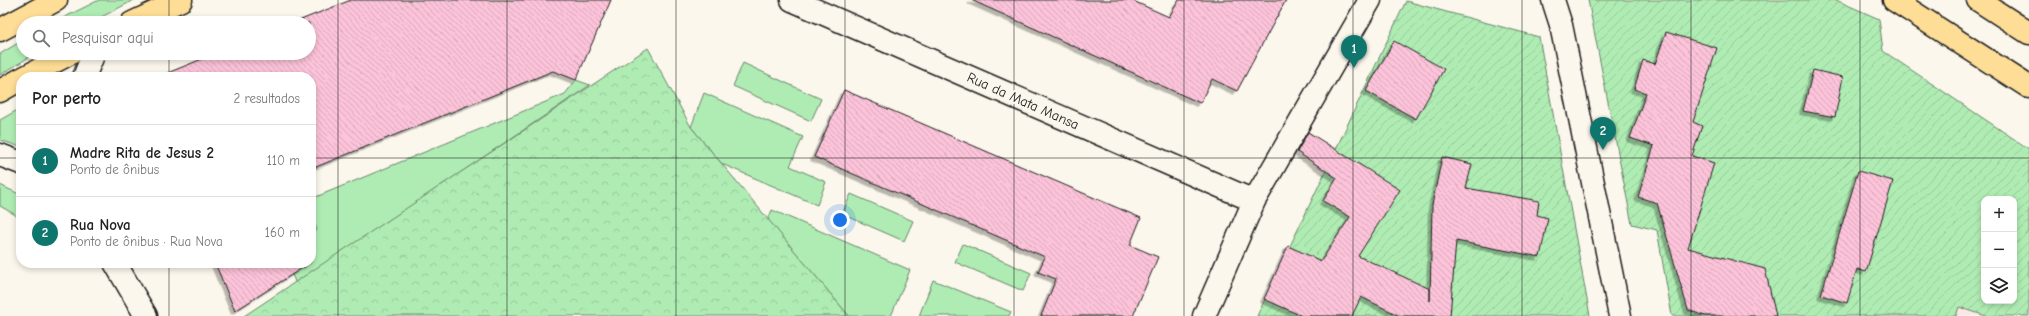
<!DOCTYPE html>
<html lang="pt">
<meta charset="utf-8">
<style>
:root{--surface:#fff;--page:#f2f2f2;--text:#222;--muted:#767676;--line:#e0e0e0;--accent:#0f766e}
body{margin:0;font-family:"Comic Neue",sans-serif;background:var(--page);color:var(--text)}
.controls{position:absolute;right:12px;bottom:12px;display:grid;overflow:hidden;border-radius:8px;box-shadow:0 2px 6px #0003}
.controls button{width:36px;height:36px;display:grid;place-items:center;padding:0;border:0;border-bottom:1px solid var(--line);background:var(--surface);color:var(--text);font:20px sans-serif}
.you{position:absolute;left:840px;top:220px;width:14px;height:14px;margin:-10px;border:3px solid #fff;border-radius:50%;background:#1a73e8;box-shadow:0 0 0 6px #1a73e833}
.badge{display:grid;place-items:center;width:26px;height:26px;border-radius:50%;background:var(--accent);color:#fff;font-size:13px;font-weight:700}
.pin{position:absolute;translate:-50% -33px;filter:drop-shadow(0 1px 2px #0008)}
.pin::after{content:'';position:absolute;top:21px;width:14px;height:12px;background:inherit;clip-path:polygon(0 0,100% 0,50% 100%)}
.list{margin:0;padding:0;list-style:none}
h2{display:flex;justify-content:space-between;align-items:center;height:52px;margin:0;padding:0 16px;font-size:17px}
h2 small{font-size:13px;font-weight:400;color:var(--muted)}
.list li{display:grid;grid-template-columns:26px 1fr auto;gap:12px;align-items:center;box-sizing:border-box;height:72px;padding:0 16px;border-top:1px solid var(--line)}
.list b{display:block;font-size:15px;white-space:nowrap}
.list p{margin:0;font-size:13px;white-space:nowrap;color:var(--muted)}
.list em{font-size:13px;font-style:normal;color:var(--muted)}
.icon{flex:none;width:22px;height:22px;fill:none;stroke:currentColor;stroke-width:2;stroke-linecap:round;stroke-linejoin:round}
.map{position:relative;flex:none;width:2029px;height:316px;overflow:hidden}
.search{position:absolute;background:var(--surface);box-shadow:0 2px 6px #0003;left:16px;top:16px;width:300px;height:44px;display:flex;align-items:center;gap:10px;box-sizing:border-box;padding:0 14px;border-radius:22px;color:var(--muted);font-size:15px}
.panel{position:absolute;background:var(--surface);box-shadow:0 2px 6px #0003;left:16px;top:72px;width:300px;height:196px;border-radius:16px}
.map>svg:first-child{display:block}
.built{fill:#fbe7e6}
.grass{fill:#afecb3;stroke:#668468}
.forest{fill:url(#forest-crowns);stroke:#668468}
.garden{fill:url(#garden-furrows);stroke:#668468;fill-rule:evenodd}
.building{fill:url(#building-back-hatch);stroke:#1c1c1c;filter:url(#shadow)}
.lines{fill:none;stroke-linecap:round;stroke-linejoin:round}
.minor-casing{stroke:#1c1c1c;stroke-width:25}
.major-casing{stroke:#1c1c1c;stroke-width:25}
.minor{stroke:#fbf7ec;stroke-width:22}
.major{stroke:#fedd96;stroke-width:22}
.grid{fill:none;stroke:#1c1c1c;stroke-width:1;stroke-opacity:0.55}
.labels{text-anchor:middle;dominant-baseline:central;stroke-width:4;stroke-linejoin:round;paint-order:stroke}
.street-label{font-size:14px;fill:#1c1c1c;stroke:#fbf7ec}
</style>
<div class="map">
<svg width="2029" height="316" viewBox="0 0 2029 316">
<defs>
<pattern id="forest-crowns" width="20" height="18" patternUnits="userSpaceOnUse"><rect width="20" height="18" fill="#afecb3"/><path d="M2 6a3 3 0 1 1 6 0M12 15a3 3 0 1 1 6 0" fill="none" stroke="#96ca99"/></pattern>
<pattern id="garden-furrows" width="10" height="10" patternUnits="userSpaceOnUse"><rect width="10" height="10" fill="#afecb3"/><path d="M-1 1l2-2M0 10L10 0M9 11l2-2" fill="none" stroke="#96ca99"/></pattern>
<pattern id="building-back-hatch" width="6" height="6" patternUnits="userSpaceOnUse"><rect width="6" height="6" fill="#fcc3d9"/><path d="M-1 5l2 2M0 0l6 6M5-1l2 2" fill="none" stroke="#d7a7ba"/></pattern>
<filter id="shadow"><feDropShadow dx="-3.5" dy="3.5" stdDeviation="0" flood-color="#0004"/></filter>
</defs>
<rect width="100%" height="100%" fill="#fbf7ec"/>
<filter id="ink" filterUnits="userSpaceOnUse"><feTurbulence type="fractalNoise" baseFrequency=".025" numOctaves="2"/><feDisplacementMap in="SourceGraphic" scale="8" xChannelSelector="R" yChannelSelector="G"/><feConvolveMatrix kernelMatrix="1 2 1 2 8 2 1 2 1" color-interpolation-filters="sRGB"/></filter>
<g filter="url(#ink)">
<path class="built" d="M 1959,307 L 1986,316 L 1956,316 Z"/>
<path class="grass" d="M 99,0 L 134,0 L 90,23 L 53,23 Z
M 23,40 L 23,53 L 36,53 L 0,75 L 0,54 Z
M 743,63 L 821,99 L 811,121 L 733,86 Z
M 576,80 L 590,85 L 296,284 L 287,263 L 311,263 L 311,233 L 317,230 L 311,215 L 311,199 L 565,94 Z
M 704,93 L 803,137 L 790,166 L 826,182 L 817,205 L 722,164 L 691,127 Z
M 21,108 L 21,147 L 0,140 L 0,120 Z
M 0,185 L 21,195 L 21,220 L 14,214 L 0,206 Z
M 851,194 L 913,221 L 904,241 L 842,214 Z
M 772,210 L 910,270 L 891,316 L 849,316 L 768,220 Z
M 963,244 L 1031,273 L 1023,291 L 955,262 Z
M 933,280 L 1011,312 L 1009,316 L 919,316 Z"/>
<path class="forest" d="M 648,48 L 691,127 L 849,316 L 244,316 Z"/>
<path class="garden" d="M 1588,0 L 1836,0 L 1879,19 L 1883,51 L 2029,149 L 2029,316 L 1986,316 L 1959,307 L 1956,316 L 1672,316 L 1657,230 L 1632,224 ZM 1984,199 L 2014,199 L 2014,301 L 1984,301 Z
M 1406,1 L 1539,37 L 1590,316 L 1257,316 Z"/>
<path class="building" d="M 351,0 L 611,0 L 576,80 L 553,71 L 311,169 L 311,77 L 160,77 L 160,76 L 217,53 L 309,53 L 309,23 L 293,23 Z
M 971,0 L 1131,0 L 1169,17 L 1179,0 L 1286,0 L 1237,91 L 1212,79 L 1200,103 Z
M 1666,32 L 1717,48 L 1693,122 L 1702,126 L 1692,156 L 1714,163 L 1688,248 L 1765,269 L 1776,316 L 1705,316 L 1688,310 L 1657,203 L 1638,197 L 1654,146 L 1630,138 L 1646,93 L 1634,89 L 1643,60 L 1655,64 Z
M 1394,41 L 1444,69 L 1416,119 L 1366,91 Z
M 1813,70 L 1843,77 L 1835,117 L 1803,111 Z
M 844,90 L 1141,218 L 1130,245 L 1158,257 L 1133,316 L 1041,316 L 1056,279 L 1038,272 L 1045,257 L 814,157 Z
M 1308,132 L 1400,190 L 1358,256 L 1430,289 L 1430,301 L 1432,205 L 1442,157 L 1472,164 L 1466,188 L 1539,201 L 1537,215 L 1548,218 L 1540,257 L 1456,241 L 1450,316 L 1400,316 L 1361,297 L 1352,316 L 1302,316 L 1264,299 L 1288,246 L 1321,261 L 1350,217 L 1323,201 L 1337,178 L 1297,152 Z
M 1858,171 L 1893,181 L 1866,272 L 1857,269 L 1847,303 L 1821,295 Z
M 215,263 L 310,263 L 235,311 Z"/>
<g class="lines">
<g class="minor-casing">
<path id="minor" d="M 792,0 L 1254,201
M 1553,0 L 1561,25 L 1620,316
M 84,77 L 94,53
M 0,155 L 21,163
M 115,263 L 146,316
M 1204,316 L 1254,201 L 1370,0"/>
</g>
<g class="major-casing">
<path id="major" d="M 1894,0 L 2029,87
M 1978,0 L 2029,33
M 132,23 L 181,0
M 0,30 L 56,0
M 25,77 L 71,53
M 0,91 L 21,79"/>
</g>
<use href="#minor" class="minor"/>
<use href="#major" class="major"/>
</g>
</g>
<path class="grid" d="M 169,0 L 169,23M 338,0 L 338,316M 507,0 L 507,316M 676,0 L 676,316M 845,0 L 845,316M 1014,0 L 1014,316M 1184,0 L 1184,316M 1353,0 L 1353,316M 1522,0 L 1522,316M 1691,0 L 1691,316M 1860,0 L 1860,316M 169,53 L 169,77M 0,158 L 21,158M 311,158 L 2029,158M 169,263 L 169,316"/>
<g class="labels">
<g class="street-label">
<text transform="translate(1023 101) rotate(24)">Rua da Mata Mansa</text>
</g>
</g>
</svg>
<div class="controls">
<button>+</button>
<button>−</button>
<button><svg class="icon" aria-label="layers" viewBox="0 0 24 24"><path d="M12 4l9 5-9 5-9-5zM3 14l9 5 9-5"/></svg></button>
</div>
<div class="you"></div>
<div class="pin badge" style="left:1354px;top:68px">1</div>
<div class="pin badge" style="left:1603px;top:150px">2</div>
<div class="search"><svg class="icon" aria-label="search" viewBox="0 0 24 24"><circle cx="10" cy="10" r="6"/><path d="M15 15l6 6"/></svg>Pesquisar aqui</div>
<section class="panel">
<h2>Por perto<small>2 resultados</small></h2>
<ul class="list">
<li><span class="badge">1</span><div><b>Madre Rita de Jesus 2</b><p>Ponto de ônibus</p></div><em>110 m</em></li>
<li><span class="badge">2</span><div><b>Rua Nova</b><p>Ponto de ônibus · Rua Nova</p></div><em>160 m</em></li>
</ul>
</section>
</div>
